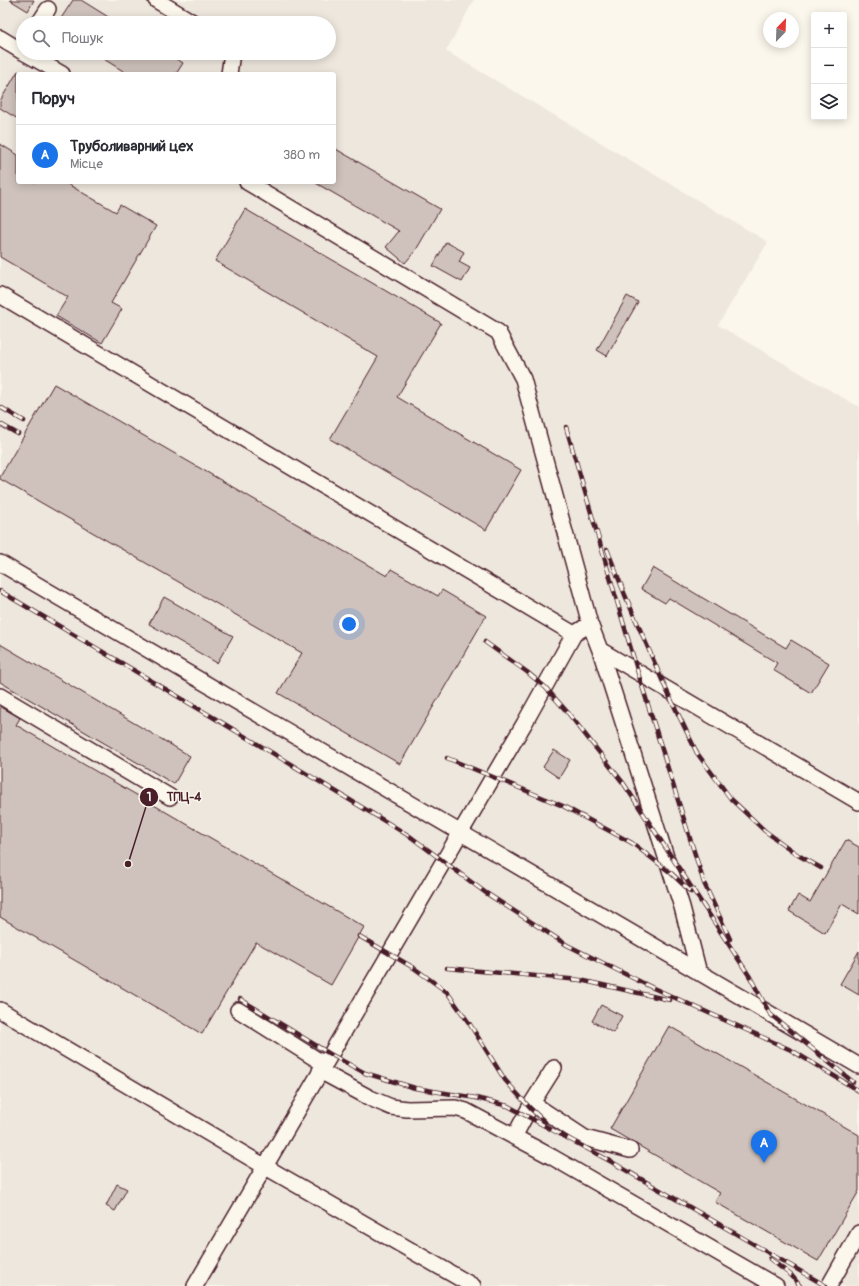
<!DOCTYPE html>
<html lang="uk">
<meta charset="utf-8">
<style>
:root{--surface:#fff;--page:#f2f2f3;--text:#2b2b33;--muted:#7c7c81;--line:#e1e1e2;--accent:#1a73e8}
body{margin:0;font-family:Pangolin,sans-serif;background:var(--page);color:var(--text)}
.controls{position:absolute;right:12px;top:12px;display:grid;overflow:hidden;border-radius:4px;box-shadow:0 2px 10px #0003}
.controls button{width:36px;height:36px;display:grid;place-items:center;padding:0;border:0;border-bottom:1px solid var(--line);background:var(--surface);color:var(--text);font:20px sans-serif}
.compass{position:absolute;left:763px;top:12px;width:36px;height:36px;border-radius:50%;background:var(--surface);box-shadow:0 2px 10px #0003;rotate:23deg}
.you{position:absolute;left:349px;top:624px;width:14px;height:14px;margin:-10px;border:3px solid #fff;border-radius:50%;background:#1a73e8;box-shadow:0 0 0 6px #1a73e833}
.badge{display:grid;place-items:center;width:26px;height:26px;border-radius:50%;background:var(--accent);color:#fff;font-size:13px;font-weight:700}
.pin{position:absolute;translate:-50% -33px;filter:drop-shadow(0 1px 2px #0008)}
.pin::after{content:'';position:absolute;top:21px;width:14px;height:12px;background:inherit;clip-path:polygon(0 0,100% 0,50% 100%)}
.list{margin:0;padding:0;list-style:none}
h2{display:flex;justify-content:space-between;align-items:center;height:52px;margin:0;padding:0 16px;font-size:17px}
h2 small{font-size:13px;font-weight:400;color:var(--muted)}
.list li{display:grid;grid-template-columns:26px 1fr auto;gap:12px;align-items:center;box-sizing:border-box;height:60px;padding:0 16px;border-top:1px solid var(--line)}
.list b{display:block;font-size:15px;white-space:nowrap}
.list p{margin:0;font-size:13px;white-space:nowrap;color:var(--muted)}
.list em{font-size:13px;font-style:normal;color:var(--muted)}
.icon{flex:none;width:22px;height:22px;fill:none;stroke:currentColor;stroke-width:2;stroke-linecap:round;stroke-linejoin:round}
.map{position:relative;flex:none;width:859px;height:1286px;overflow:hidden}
.search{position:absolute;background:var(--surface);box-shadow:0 2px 10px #0003;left:16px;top:16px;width:320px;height:44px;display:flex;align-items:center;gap:10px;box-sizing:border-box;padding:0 14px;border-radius:22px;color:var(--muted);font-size:15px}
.panel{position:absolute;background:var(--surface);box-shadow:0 2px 10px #0003;left:16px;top:72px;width:320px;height:112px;border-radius:4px}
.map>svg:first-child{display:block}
.built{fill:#eee7de;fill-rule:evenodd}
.building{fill:#cfc2bc;stroke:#4a1f2b}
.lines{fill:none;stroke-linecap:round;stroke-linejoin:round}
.minor-casing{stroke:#4a1f2b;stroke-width:18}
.minor{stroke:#fbf7ec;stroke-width:15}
.rail-casing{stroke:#4a1f2b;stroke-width:4.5}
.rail{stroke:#fbf7ec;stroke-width:3;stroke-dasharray:9;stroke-linecap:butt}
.leader{fill:none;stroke:#4a1f2b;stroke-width:1.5}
.callout-dot{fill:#4a1f2b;stroke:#fbf7ec;stroke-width:1.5}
.mark-label{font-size:12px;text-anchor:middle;font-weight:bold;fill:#fff}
.callout-label{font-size:12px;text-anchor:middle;font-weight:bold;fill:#4a1f2b;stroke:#fbf7ec;stroke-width:3;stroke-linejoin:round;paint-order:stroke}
</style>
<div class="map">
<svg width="859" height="1286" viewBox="0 0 859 1286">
<rect width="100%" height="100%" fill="#fbf7ec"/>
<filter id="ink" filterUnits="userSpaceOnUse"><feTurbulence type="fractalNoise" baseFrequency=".025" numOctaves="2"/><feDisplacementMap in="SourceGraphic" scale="8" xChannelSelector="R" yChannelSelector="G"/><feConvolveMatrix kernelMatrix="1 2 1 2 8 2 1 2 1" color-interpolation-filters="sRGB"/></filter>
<g filter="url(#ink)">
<path class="built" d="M 0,0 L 474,0 L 446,51 L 768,242 L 718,325 L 859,407 L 859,1286 L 0,1286 ZM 23,23 L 329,23 L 329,53 L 23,53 ZM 18,74 L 334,74 L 334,182 L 18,182 Z"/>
<path class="building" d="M 10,0 L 34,0 L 28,11 Z
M 73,0 L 81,0 L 118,23 L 58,23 Z
M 94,53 L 166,53 L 183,63 L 176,74 L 128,74 Z
M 18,71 L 18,119 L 0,108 L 0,101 Z
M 0,144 L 18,155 L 18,182 L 64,182 L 116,212 L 120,205 L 156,226 L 111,303 L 122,309 L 102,343 L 56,316 L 68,297 L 0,257 Z
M 334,148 L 440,209 L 416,250 L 405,263 L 386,247 L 399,231 L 314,182 L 334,182 Z
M 245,209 L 441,323 L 397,397 L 521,470 L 486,530 L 330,439 L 378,357 L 215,261 Z
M 446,242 L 464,252 L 459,262 L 470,268 L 462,282 L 433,266 Z
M 627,296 L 638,302 L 607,356 L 597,350 Z
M 54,384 L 387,576 L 391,569 L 438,596 L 442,590 L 486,616 L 400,764 L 278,693 L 302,653 L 0,479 L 0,477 Z
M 653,568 L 786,648 L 791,640 L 829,663 L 811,693 L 773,670 L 777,663 L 669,598 L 665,603 L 641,589 Z
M 164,597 L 233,636 L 217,663 L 149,624 Z
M 0,644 L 190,756 L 174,784 L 0,682 Z
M 0,706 L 20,718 L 16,725 L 364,927 L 331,985 L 256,942 L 202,1034 L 0,917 Z
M 554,750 L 570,760 L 559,778 L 543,767 Z
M 846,840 L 859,847 L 859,914 L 842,904 L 825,933 L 789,911 L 798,895 L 810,902 Z
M 859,951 L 859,995 L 840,984 Z
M 601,1005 L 622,1016 L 613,1033 L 592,1021 Z
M 669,1026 L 859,1135 L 859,1191 L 818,1261 L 715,1202 L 720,1193 L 610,1129 Z
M 117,1184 L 127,1189 L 115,1211 L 106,1206 Z"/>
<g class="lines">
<g class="minor-casing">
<path id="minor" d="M 156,0 L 194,23
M 39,23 L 48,9
M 0,38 L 23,52
M 25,53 L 62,74
M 229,74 L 232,53
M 247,182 L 498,332 L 523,379 L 590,624 L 600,650 L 682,907 L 699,973
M 0,295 L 574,634
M 0,563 L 859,1066
M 600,650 L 859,802
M 0,696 L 170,797
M 0,1010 L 264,1166 L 473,1286
M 238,1010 L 324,1064
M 320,1071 L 370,1098 L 391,1107 L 407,1109 L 455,1108 L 466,1111 L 552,1157 L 776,1286
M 532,1103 L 585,1138 L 630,1150
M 514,1137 L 532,1103 L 554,1068
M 195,1286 L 524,724 L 574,634 L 590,624
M 829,1286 L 859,1233"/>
</g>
<use href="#minor" class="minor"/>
<g class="rail-casing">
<path id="rail" d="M 0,407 L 24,421
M 0,424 L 18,434
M 566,427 L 638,673 L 704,883 L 730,939
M 607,549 L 625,595 L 666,689 L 697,753 L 731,799 L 765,831 L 798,855 L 821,868
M 0,591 L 221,722 L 411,837 L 486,893 L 567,945 L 651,987 L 791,1050 L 859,1091
M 485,642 L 527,672 L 545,687 L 569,714 L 624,784 L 750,977 L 770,1014 L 853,1082
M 447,758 L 563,806 L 632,843 L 671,873 L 691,892
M 359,936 L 414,968 L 447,992 L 469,1023 L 505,1080 L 530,1108 L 545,1122
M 447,968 L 580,980 L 670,1000
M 240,999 L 330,1054 L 365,1073 L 415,1088 L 476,1098 L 508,1106 L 610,1161 L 826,1286
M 770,1259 L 792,1276 L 800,1286"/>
</g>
<use href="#rail" class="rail"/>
</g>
</g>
<path class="leader" d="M128 864L149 797"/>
<g class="callout-dot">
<circle cx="128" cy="864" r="4"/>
<circle cx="149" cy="797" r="10"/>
</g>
<g class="mark-label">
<text x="149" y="801">1</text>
</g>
<g class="callout-label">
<text x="184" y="801">ТПЦ-4</text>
</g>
</svg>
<div class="controls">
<button>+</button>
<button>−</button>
<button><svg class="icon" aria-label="layers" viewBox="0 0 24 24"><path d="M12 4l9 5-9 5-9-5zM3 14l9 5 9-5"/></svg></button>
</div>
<svg class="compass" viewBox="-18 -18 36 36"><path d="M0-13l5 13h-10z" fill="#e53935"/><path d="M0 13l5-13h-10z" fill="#7c7c81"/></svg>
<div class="you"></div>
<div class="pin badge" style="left:764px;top:1163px">A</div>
<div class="search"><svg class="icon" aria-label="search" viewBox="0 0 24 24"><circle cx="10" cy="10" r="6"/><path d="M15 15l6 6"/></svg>Пошук</div>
<section class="panel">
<h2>Поруч<small></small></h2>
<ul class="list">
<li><span class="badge">A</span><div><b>Труболиварний цех</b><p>Місце</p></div><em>380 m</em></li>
</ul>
</section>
</div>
